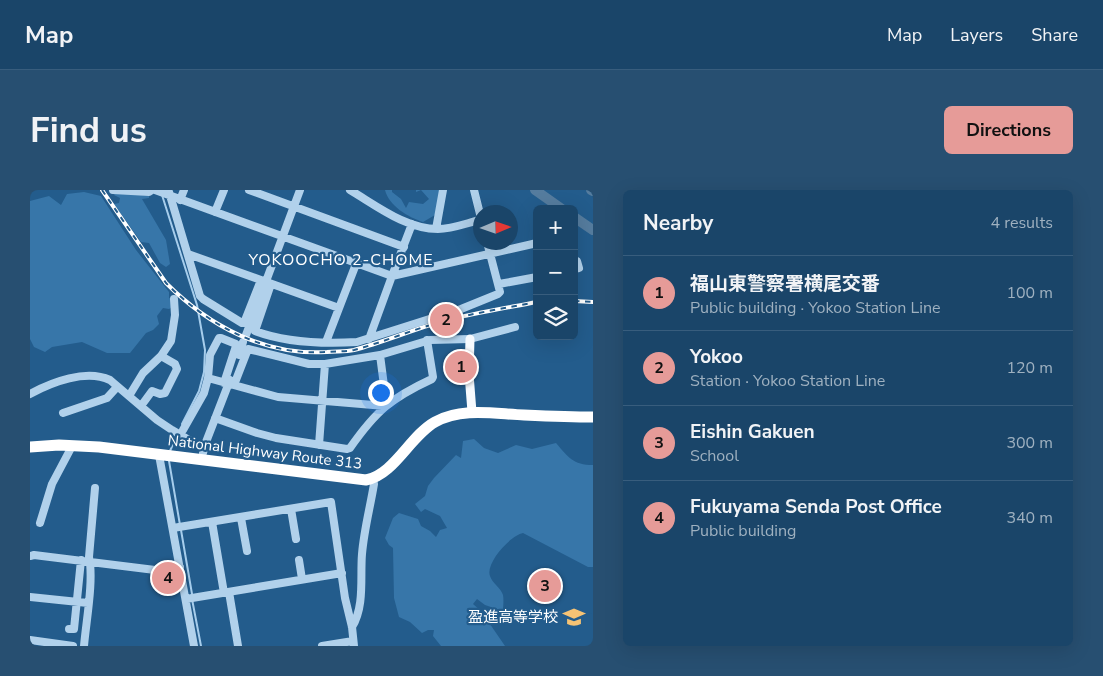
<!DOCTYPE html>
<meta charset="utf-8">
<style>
:root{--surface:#1a4569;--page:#274f71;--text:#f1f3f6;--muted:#9fb1c0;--line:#385d7d;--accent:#e69b98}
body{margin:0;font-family:"Nunito Sans","Noto Sans JP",sans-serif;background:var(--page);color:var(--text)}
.controls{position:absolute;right:15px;top:15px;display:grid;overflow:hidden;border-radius:8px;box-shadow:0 5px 20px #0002}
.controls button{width:45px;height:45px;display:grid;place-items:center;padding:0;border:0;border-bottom:1px solid var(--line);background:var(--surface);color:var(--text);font:25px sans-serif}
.compass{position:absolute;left:443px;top:15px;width:45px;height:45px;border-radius:50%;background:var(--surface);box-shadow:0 5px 20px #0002;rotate:88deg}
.you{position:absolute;left:350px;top:202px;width:18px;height:18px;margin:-12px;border:4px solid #fff;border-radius:50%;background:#1a73e8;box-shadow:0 0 0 8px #1a73e833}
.badge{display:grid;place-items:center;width:32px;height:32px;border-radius:50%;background:var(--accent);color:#111;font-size:16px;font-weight:700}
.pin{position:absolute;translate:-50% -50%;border:2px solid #fff;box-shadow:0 1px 5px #0006}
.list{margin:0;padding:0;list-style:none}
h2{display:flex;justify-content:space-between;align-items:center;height:65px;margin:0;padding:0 20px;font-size:21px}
h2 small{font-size:16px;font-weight:400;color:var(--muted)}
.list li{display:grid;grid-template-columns:32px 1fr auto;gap:15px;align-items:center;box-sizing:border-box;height:75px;padding:0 20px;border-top:1px solid var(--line)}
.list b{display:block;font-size:19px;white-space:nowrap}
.list p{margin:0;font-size:16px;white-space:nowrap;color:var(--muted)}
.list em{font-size:16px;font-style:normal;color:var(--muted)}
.icon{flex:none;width:28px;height:28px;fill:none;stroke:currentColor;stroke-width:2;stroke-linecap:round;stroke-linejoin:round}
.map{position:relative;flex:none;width:563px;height:456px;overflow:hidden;border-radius:8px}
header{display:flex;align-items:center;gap:30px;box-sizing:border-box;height:70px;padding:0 25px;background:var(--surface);border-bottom:1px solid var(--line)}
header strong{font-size:24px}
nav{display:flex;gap:28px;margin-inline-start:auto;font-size:18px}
.intro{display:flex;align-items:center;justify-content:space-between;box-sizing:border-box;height:120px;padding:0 30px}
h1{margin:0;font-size:35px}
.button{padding:12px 22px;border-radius:8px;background:var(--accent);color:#111;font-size:18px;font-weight:700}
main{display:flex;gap:30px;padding:0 30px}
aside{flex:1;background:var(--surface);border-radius:8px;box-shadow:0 5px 20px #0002}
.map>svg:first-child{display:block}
.green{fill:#3776a9}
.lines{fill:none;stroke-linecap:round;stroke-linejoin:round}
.stream{stroke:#a6cdec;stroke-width:2}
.river{stroke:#557c9e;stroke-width:10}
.minor{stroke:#b1d1eb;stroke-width:8}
.major{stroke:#f6fafe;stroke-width:9}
.highway{stroke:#fff;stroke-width:11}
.rail-casing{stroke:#fff;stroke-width:4}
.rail{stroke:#235c8c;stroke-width:2;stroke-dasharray:5.5;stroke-linecap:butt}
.labels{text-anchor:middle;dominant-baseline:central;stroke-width:4.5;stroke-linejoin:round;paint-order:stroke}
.street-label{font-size:15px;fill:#fff;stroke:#235c8c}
.poi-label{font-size:15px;fill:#fff;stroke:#235c8c;text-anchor:end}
.neighbourhood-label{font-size:16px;letter-spacing:1px;fill:#fff;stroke:#235c8c}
</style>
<header>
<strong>Map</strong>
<nav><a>Map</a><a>Layers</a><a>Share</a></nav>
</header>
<div class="intro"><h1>Find us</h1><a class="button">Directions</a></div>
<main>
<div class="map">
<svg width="563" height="456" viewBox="0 0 563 456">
<rect width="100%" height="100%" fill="#235c8c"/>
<path class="green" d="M 355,0 L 362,0 L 362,2 L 371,9 L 376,18 L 379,12 L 393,14 L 399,9 L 391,0 L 386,2 L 386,0 L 410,0 L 405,25 L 393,32 C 378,27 359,16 355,0 Z
M 54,2 L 71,6 L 106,60 L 139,102 L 139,108 L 143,109 L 144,116 L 139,119 L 133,118 L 127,126 L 129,134 L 123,140 L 116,143 L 100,163 L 77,163 L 52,152 L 22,157 L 15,162 L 4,157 L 0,149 L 0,11 L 19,6 L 31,15 L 37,4 Z
M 86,2 L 119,6 L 119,8 L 112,9 L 136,50 L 140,74 L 136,77 L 130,73 L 119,53 L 111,52 L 84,14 L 89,13 L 90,8 L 84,5 Z
M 444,249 L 454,258 L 468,263 L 486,255 L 502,259 L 526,253 C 538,267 543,275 563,275 L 563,377 L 558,377 L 493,343 C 481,345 455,373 460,386 C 462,393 471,398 473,405 C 474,410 473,417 473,421 L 455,415 L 447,409 L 443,414 L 451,421 L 475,456 L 411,456 L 403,446 L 404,440 L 398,440 L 392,443 L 380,432 L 369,427 L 364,408 L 363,358 L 359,355 L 355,348 L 363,328 L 369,323 L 388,329 L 391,336 L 400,341 L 406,347 L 410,340 L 417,338 L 410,326 L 395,319 L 391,322 L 385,314 L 395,306 L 398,296 L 404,288 L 426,265 L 431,268 L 433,251 Z"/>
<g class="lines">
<path class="stream" d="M 132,5 L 167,115 L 175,160 L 174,182 L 169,201 L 152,234
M 140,261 L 147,245
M 139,271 L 150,335
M 151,340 L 162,404
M 162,409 L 171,456"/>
<path class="river" d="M 505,0 L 532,19
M 561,0 L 563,1
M 544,27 L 563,40"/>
<path class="minor" d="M 83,0 L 119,2 L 122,0
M 125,0 L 362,86 L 382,34
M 219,0 L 374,57
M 320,0 C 347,16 376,39 408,39 C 422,39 437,33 450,30
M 444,0 L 450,24
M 139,2 L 170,106 L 173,109 L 212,133 L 214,133 L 231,90
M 150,10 L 154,0
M 185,22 L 194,0
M 406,39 L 413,0
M 158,64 L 309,118
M 544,70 L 547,71 L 549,78 L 544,79
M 241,94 L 225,141 C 257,153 293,154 327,152 L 431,119 L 468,104 L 470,102 L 457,52
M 469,94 L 507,87
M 216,145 L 270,0
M 339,149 L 362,86 L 507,53
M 296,152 L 326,74
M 209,165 L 213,152
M 178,188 L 248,207 L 355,216 L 356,211 L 350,165
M 204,195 L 218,159 L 279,174 L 295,174 L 350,165 L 400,150 L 440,149 L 485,137
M 0,204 C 22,192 56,179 80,190 L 127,230 L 142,240 L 174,259
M 99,206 L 113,183 L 131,166 L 141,151 L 145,125 L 144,109
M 111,216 L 122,201 L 130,204 L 135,203 L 147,179 L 145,174 L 131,166
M 33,223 L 77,208 L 87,197
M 185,228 L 227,243 L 246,248 L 317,259 L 320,258 C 346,221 361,208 402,189 L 403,187 L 397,150
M 153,240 L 174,203 L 178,188 L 180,165 L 189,148 L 191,148 L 206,154 L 206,156 L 194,193
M 289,255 L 295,174
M 173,263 L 176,252 L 200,190
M 129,265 L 164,456
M 261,319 L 266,349
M 211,328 L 217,361
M 182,332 L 194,403
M 10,333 L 22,294 L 40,260 L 40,255
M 143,338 L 301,312 L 315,408 L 322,437 L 324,456
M 0,366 L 4,365 L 125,380 L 150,377
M 269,370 L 272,389
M 199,402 L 208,456
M 0,407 L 58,413
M 156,409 L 312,383
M 322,437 C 335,416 330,387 332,364 C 334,340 340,318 344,294 L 343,289
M 39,439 L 44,439 L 51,370
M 0,450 L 43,456
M 54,456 C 56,432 64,390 59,367 L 65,298
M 292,456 L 323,451"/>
<path class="major" d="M 440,149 L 439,184 L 442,222"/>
<path class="highway" d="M 0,257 L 29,255 L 69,257 L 336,290 C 364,285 380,246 405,232 C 432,217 465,224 494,225 C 517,226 540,227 563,227"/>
<g class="rail-casing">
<path id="rail" d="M 72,0 L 136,93 C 179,136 235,166 297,162 C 306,161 315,162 324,160 C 354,152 384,139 414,131 C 444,123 476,118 507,112
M 544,111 L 563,112"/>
</g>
<use href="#rail" class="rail"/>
</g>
<defs>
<g id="school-bare" transform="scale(1.725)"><path d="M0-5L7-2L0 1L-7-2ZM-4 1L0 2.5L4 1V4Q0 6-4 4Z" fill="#f6c374" stroke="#235c8c" stroke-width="2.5" paint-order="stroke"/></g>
</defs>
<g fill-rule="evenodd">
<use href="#school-bare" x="544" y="427"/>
</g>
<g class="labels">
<g class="street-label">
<text transform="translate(235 262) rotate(7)">National Highway Route 313</text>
</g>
<g class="poi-label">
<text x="528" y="427">盈進高等学校</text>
</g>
<g class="neighbourhood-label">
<text x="311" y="70">YOKOOCHO 2-CHOME</text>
</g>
</g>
</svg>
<div class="controls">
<button>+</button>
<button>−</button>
<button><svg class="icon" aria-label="layers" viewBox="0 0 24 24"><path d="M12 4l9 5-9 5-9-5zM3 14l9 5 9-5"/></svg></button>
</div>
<svg class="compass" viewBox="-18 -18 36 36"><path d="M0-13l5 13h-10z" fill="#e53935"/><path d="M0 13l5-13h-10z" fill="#9fb1c0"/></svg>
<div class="you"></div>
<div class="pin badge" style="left:431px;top:177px">1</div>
<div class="pin badge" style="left:416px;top:130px">2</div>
<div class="pin badge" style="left:515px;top:396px">3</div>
<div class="pin badge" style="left:138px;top:388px">4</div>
</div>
<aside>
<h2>Nearby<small>4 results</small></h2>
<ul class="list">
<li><span class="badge">1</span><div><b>福山東警察署横尾交番</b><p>Public building · Yokoo Station Line</p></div><em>100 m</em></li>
<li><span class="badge">2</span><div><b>Yokoo</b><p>Station · Yokoo Station Line</p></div><em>120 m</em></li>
<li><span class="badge">3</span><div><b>Eishin Gakuen</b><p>School</p></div><em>300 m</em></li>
<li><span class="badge">4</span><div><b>Fukuyama Senda Post Office</b><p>Public building</p></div><em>340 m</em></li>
</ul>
</aside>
</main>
